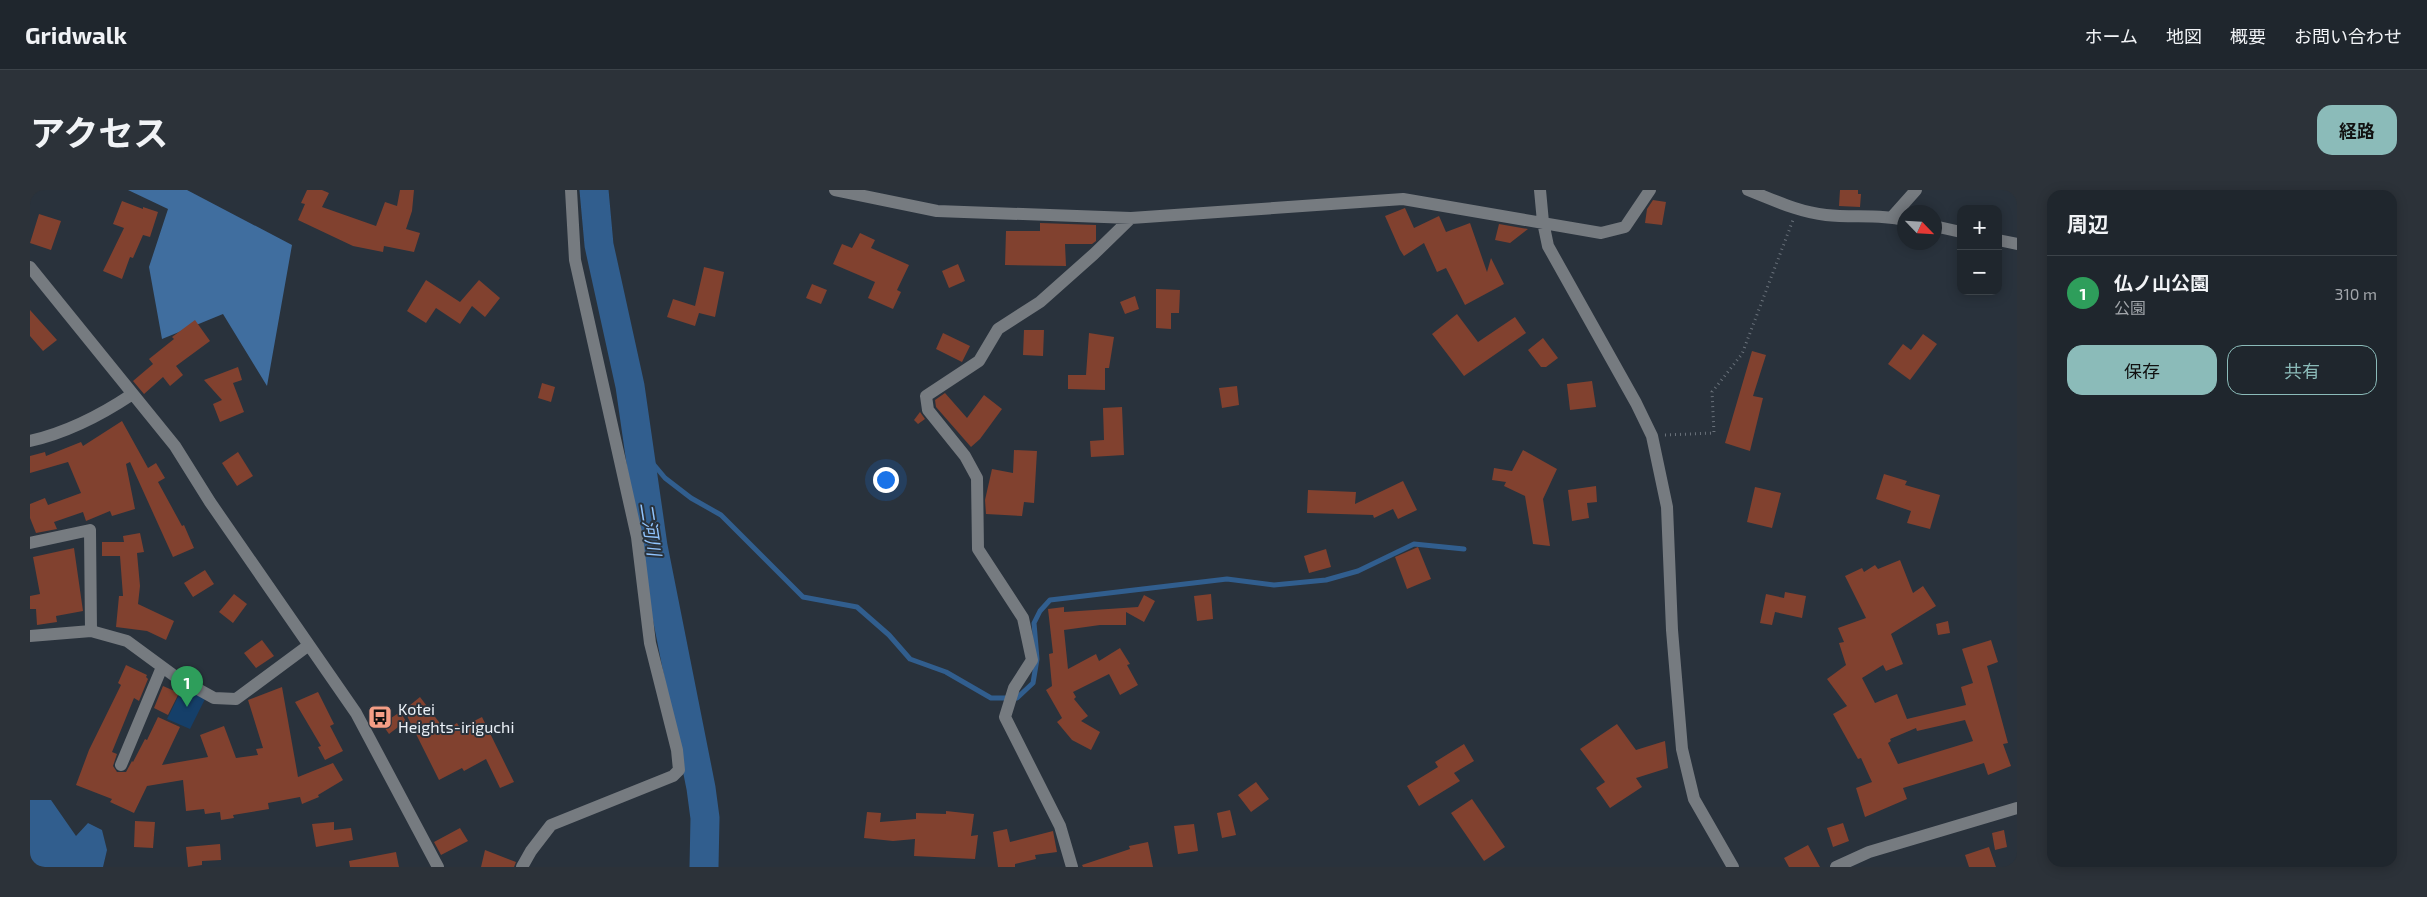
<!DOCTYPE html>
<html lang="ja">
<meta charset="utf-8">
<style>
:root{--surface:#1f262d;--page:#2c3239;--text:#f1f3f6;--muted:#a1a5aa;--line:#3c4349;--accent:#8bbbb9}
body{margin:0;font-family:"Exo 2","Noto Sans JP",sans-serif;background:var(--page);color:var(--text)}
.controls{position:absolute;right:15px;top:15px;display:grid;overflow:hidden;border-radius:10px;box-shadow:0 2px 12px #0003}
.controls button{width:45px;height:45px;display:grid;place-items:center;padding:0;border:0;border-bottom:1px solid var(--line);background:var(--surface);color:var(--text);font:25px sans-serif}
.compass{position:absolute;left:1867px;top:15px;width:45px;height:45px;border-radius:50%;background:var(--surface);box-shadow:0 2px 12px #0003;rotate:115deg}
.you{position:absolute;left:855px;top:289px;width:18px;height:18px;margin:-12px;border:4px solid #fff;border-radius:50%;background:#1a73e8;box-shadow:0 0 0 8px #1a73e833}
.badge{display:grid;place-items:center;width:32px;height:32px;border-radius:50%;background:var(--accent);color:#fff;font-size:16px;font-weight:700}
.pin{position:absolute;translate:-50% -41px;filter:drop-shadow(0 1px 2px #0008)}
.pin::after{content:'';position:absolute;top:26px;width:18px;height:15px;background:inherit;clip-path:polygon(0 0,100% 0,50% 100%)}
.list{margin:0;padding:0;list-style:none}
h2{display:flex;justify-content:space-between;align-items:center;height:65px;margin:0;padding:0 20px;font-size:21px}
h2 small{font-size:16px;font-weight:400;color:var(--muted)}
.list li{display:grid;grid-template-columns:32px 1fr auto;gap:15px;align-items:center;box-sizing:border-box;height:75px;padding:0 20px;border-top:1px solid var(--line)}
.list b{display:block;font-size:19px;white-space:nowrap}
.list p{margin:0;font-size:16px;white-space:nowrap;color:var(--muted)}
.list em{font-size:16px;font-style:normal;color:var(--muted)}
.actions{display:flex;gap:10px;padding:15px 20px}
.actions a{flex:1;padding:11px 0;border:1px solid var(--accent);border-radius:15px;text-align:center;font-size:18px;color:var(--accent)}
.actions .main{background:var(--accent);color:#111}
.map{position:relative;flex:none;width:1987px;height:677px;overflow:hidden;border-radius:15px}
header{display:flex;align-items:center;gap:30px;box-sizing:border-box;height:70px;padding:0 25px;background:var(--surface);border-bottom:1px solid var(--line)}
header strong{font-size:24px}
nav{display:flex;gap:28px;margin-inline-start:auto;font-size:18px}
.intro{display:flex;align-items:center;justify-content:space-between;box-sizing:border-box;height:120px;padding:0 30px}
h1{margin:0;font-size:35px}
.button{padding:12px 22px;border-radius:15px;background:var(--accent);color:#111;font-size:18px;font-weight:700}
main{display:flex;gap:30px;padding:0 30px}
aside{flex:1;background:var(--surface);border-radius:15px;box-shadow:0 2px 12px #0003}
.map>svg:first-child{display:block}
.green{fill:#153f69}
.forest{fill:#406e9f}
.water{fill:#315e8e}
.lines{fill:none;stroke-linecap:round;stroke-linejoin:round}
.stream{stroke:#315e8e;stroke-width:5}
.river{stroke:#315e8e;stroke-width:29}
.building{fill:#81412f;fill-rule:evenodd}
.path{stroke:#69717a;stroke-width:3;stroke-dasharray:1 4;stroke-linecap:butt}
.minor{stroke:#767b80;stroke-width:12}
.labels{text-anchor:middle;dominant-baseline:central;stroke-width:4;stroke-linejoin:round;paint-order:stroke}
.poi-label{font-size:16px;fill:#ebf1f8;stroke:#29323c;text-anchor:start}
.water-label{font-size:18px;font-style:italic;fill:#91c5ff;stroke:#29323c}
</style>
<header>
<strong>Gridwalk</strong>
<nav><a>ホーム</a><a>地図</a><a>概要</a><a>お問い合わせ</a></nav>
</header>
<div class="intro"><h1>アクセス</h1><a class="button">経路</a></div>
<main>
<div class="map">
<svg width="1987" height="677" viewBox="0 0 1987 677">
<rect width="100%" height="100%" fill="#29323c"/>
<path class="green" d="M 155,493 L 177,505 L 160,539 L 137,529 Z"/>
<path class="forest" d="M 98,0 L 157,0 L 262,55 L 237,196 L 193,124 L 132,149 L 119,77 L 138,19 Z"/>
<path class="water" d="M 0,610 L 21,610 L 46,646 L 58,633 L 72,640 L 77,660 L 73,677 L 0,677 Z"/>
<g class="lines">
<path class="stream" d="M 609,257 L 635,288 L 661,308 L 691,325 L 773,407 L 827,417 L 859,445 L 880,469 L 916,482 L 961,508 L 987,508 L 1003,493 L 1007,469 L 1004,433 L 1010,421 L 1020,410 L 1197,389 L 1244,395 L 1296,390 L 1328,381 L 1384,354 L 1434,359"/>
<path class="river" d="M 564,0 L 569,55 L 600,196 L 623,356 L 671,598 L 675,628 L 674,677"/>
</g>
<path class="building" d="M 277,0 L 292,0 L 299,3 L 292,17 L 346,36 L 355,12 L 367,16 L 370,0 L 384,0 L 382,21 L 376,39 L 390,43 L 384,62 L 354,56 L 353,62 L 323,56 L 268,30 L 275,14 L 271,13 Z
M 1810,0 L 1828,0 L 1828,4 L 1831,4 L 1830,17 L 1809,16 Z
M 1623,10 L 1636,12 L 1632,35 L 1615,33 L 1617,19 Z
M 92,11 L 113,19 L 113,17 L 128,22 L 120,47 L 113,45 L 103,68 L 100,67 L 92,89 L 73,81 L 94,38 L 83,34 Z
M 1375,18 L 1384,38 L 1409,26 L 1416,42 L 1440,33 L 1457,82 L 1461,68 L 1474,94 L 1435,115 L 1416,78 L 1407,82 L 1394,53 L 1374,66 L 1370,60 L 1355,26 Z
M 9,24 L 31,31 L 21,60 L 0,53 Z
M 1010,33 L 1066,35 L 1066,51 L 1062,54 L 1035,54 L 1036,76 L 975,75 L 976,41 L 1010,41 Z
M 1469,34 L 1498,39 L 1480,53 L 1465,50 Z
M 830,43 L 845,50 L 841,58 L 879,75 L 867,100 L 871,102 L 863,119 L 838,108 L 845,92 L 803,74 L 812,54 L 822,58 Z
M 928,74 L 935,91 L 919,98 L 912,81 Z
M 674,77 L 694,82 L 685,127 L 669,123 L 665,136 L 637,127 L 643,109 L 665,116 Z
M 396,90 L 430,112 L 449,90 L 470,108 L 455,127 L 442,116 L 430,134 L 406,118 L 396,133 L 377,121 Z
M 782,94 L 797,100 L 791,114 L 776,108 Z
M 1126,99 L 1150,100 L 1149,123 L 1141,123 L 1141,139 L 1126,138 Z
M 1105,106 L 1109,119 L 1095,124 L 1090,112 Z
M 0,120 L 27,150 L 13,161 L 0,146 Z
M 1427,124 L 1448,152 L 1485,127 L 1496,143 L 1434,186 L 1402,144 Z
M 165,130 L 180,151 L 146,176 L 153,185 L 140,196 L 133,187 L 114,204 L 103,191 L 123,174 L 119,169 L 144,149 L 142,147 Z
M 994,140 L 1014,140 L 1013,166 L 993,165 Z
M 913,143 L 940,156 L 932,172 L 906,159 Z
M 1059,143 L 1084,147 L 1079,178 L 1075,178 L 1075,200 L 1038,199 L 1038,185 L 1056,185 Z
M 1893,144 L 1907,154 L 1880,190 L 1858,174 L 1873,154 L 1881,160 Z
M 1513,148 L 1528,168 L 1516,177 L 1511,177 L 1498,160 Z
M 1722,161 L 1736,165 L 1723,206 L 1733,208 L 1720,261 L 1695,253 Z
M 208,177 L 212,190 L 203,193 L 214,222 L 190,232 L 183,214 L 192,210 L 174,190 Z
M 1562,191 L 1566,217 L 1540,220 L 1537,194 Z
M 512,193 L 525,197 L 521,212 L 508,208 Z
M 1207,196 L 1209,215 L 1192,218 L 1189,198 Z
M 915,203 L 937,228 L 954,205 L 972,219 L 950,249 L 941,257 L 906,217 L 905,210 Z
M 1092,217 L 1094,265 L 1061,267 L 1060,251 L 1074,250 L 1073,218 Z
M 890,222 L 895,229 L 888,234 L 884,230 Z
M 92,231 L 118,278 L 126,273 L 135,288 L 128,292 L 152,336 L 154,335 L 164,358 L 143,367 L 100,272 L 96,274 L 105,319 L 82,326 L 80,321 L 56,331 L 53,322 L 24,332 L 27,339 L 6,343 L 0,328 L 0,314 L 15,308 L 18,315 L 51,303 L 38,272 L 0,283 L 0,266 L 15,262 L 16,266 L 51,252 L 53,256 Z
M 984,260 L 1007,261 L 1004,313 L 994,312 L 992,326 L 956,324 L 955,310 L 962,279 L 983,283 Z
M 1493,260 L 1527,279 L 1513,309 L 1520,356 L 1503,354 L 1495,306 L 1474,296 L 1476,292 L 1462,290 L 1464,278 L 1482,281 Z
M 208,262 L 223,286 L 207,296 L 192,273 Z
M 1854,284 L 1877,291 L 1875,295 L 1910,305 L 1900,339 L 1877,333 L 1881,321 L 1846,309 Z
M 1373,291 L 1387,320 L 1368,329 L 1363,319 L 1344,328 L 1343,325 L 1277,323 L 1278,300 L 1326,302 L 1325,314 Z
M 1566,296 L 1567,312 L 1557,313 L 1559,328 L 1542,331 L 1538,300 Z
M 1725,297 L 1751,303 L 1742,338 L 1717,332 Z
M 110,343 L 114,362 L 107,363 L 110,396 L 108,414 L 144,431 L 136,450 L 117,441 L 86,437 L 89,406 L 93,406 L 90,366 L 72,366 L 72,352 L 94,352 L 93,346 Z
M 1388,357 L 1401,389 L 1377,399 L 1365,367 Z
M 44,358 L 53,421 L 26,426 L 27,432 L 7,435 L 6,419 L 0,419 L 0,406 L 10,404 L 3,367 Z
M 1296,359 L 1301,377 L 1279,383 L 1274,366 Z
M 1870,370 L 1883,403 L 1893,396 L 1906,416 L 1861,444 L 1873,474 L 1856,481 L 1853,475 L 1832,488 L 1845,513 L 1867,504 L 1877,529 L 1936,515 L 1931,497 L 1943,493 L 1932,459 L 1961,450 L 1968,472 L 1957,476 L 1978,553 L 1973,554 L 1981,576 L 1958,585 L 1954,573 L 1873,598 L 1877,609 L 1835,627 L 1826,598 L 1842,592 L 1831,568 L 1828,569 L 1803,524 L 1817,516 L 1797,489 L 1816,475 L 1809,453 L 1814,452 L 1808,438 L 1836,428 L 1815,386 L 1832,378 L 1834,382 L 1845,375 L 1848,379 ZM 1935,530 L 1943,551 L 1868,574 L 1858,553 L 1861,551 L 1860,549 L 1886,538 L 1887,541 Z
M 175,380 L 184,394 L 163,407 L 154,393 Z
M 1755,402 L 1776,406 L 1772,428 L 1745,422 L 1742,435 L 1730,433 L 1736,404 L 1754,408 Z
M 204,404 L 217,414 L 203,433 L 189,422 Z
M 1181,404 L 1183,429 L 1167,431 L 1164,406 Z
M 1114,405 L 1125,411 L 1114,432 L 1096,422 L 1096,435 L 1070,435 L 1034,440 L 1038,479 L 1066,464 L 1069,471 L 1090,458 L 1100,474 L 1097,475 L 1108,495 L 1090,505 L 1079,484 L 1043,502 L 1046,507 L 1044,509 L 1058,526 L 1051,531 L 1070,542 L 1061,560 L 1042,550 L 1027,532 L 1032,528 L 1016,500 L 1022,496 L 1019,464 L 1023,463 L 1018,419 L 1034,417 L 1034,422 L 1108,417 Z
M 1918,431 L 1920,443 L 1908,445 L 1906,434 Z
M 232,450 L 244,466 L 226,478 L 214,463 Z
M 96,475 L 117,485 L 116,487 L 118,489 L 109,511 L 104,508 L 82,562 L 87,564 L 83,576 L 87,582 L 96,582 L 102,571 L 103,572 L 115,549 L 117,550 L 128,527 L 150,537 L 132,575 L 178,567 L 170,545 L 194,536 L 206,568 L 228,565 L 226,559 L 233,558 L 218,510 L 252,497 L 268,587 L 303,573 L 313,590 L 288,605 L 289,607 L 272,614 L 270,607 L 238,613 L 239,619 L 203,625 L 204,628 L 191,630 L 190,622 L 175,624 L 174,619 L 156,621 L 153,590 L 117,596 L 104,623 L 80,612 L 82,609 L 46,595 L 59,560 L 91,495 L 88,493 Z
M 133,496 L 149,503 L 138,525 L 124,518 Z
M 288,502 L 304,534 L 300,536 L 313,561 L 295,570 L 288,557 L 291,556 L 265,512 Z
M 390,507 L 415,540 L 427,533 L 430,538 L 452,527 L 484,592 L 470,598 L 456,569 L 434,581 L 432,578 L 409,590 L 374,520 Z
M 370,522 L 376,531 L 359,544 L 352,534 Z
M 1587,534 L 1606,560 L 1635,551 L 1638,578 L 1606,588 L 1612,597 L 1580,618 L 1566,598 L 1575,592 L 1550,559 Z
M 1434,554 L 1444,571 L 1424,583 L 1430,591 L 1389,616 L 1377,596 L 1408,577 L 1405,572 Z
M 1226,592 L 1239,609 L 1221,622 L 1208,605 Z
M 1442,609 L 1475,657 L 1454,671 L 1421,623 Z
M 1200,620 L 1206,645 L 1192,648 L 1187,623 Z
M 916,621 L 944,624 L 941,646 L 948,645 L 945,669 L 884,666 L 885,649 L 863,651 L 834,648 L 837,622 L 851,623 L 850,632 L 886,629 L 886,623 L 916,624 Z
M 105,631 L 125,632 L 123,658 L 104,657 Z
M 304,632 L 304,640 L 321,638 L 323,650 L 286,657 L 282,634 Z
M 1813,633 L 1819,651 L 1803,657 L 1797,638 Z
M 1164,634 L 1168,661 L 1148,664 L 1144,636 Z
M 430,638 L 438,651 L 411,665 L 404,652 Z
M 977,639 L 980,652 L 1023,641 L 1027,662 L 1005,665 L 1006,669 L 985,674 L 985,677 L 968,677 L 963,642 Z
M 1974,640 L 1977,657 L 1965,660 L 1962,643 Z
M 1118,652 L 1123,677 L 1053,677 L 1052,675 L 1100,659 L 1099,656 Z
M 190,654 L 191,670 L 172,671 L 172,675 L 158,677 L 156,657 Z
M 1778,655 L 1790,677 L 1759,677 L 1754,668 Z
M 1959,657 L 1966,677 L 1939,677 L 1935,665 Z
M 455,660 L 486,672 L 484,677 L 451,677 Z
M 366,662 L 369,677 L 320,677 L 319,671 Z"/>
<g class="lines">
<path class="path" d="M 1635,245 L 1684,243 L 1682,202 L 1712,164 L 1763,30"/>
<path class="minor" d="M 805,0 L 907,21 L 1101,28 L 1373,9 L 1571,43 L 1595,37 L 1620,0
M 1510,0 L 1513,32 L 1518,56 L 1606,213 L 1622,246 L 1637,317 L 1642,440 L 1652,559 L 1664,609 L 1703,677
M 1718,0 C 1744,10 1768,22 1796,25 C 1822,28 1849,24 1874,30
M 1862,27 L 1886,0
M 1904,36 L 1931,42
M 1968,50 L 1987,54
M 0,77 L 145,256 L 180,312 L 326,523 L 408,677
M 0,251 C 35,243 71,225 101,205
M 0,353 L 60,340 L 61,441
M 0,446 L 61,441 L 97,451 L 146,487 L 184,508 L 206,509 L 279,455
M 91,575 L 132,477
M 492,677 L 501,661 L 521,635 L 643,586 L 649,580 L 647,560 L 620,453 L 607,347 L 545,70 L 541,0
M 1042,677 L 1030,636 L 975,527 L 984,498 L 1002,470 L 993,428 L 948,359 L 947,288 L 935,266 L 898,220 L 896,206 L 949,171 L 968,139 L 1010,112 L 1064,64 L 1101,28
M 1806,677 L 1839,662 L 1987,618"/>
</g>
<defs>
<g id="bus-square" transform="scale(1.25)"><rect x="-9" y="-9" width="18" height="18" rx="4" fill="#f49e86" stroke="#29323c"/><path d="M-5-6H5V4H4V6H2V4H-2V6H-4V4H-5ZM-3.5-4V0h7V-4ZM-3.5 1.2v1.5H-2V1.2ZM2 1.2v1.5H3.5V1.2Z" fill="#111"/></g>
</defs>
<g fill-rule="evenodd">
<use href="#bus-square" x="350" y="527"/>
</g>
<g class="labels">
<g class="poi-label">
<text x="368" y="518">Kotei<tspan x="368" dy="18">Heights-iriguchi</tspan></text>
</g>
<g class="water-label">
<text transform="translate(621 339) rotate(81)">二河川</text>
</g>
</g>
</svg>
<div class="controls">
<button>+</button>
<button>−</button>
</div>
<svg class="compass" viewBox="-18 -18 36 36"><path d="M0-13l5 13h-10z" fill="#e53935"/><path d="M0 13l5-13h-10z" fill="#a1a5aa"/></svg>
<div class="you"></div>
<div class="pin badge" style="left:157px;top:517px;background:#2e9e5b">1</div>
</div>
<aside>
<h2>周辺<small></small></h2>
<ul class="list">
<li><span class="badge" style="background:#2e9e5b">1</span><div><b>仏ノ山公園</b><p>公園</p></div><em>310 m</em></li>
</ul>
<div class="actions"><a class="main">保存</a><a>共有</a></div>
</aside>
</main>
